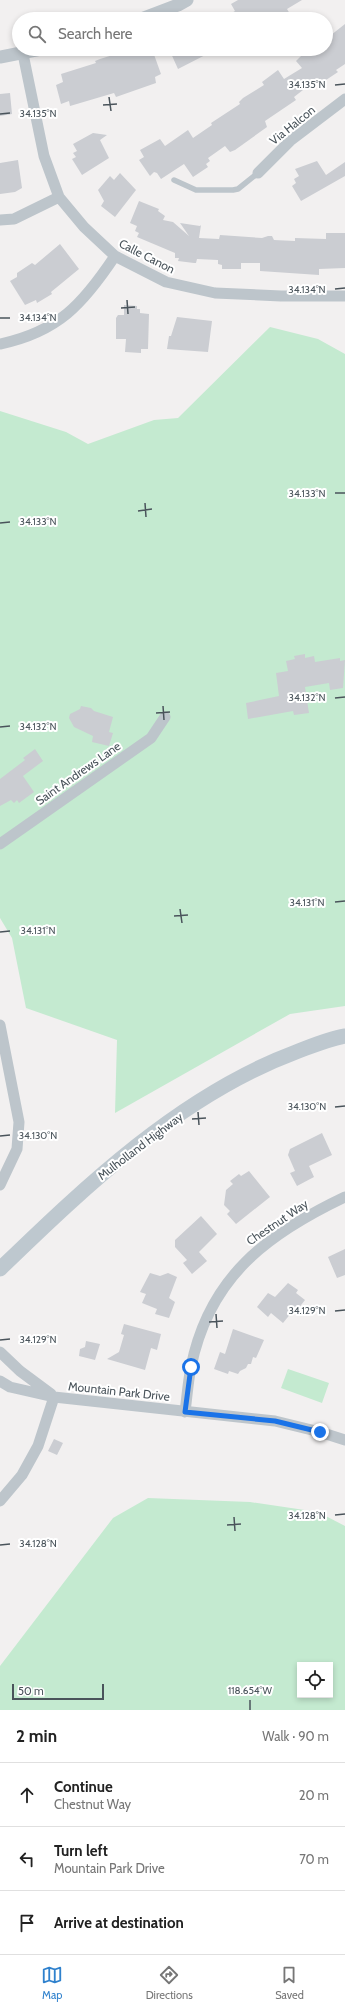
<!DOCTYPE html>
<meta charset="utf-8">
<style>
:root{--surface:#fff;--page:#f6f6f6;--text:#222;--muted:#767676;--line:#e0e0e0;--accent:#2f81cd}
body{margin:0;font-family:Cabin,sans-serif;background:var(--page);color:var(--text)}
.controls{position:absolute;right:12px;bottom:12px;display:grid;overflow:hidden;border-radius:0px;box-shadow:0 2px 6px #0003}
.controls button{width:36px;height:36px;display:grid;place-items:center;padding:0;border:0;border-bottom:1px solid var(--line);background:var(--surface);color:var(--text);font:20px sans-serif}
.scale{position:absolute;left:12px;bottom:10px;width:92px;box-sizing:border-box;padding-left:4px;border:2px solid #4a545b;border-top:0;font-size:11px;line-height:14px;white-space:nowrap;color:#4a545b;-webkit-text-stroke:3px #fff;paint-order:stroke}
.stop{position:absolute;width:12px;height:12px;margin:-9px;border:3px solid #1a73e8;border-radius:50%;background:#fff}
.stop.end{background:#1a73e8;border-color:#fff;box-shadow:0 1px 4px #0008}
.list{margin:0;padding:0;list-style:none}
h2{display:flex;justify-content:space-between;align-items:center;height:52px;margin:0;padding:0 16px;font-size:17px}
h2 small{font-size:13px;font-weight:400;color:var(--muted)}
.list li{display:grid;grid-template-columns:26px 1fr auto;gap:12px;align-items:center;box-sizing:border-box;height:64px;padding:0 16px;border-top:1px solid var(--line)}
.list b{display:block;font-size:15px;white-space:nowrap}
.list p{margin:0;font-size:13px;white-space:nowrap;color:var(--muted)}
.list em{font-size:13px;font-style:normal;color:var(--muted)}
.icon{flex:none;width:22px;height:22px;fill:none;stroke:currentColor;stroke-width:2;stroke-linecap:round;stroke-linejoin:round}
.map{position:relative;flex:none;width:345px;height:1710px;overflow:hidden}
.search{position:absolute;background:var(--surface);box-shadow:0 2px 6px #0003;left:12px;right:12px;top:12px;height:44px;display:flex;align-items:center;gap:10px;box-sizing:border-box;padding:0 14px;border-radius:22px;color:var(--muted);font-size:15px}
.sheet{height:244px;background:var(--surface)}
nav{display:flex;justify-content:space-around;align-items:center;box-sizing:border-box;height:56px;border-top:1px solid var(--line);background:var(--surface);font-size:11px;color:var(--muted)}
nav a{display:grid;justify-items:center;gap:2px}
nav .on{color:var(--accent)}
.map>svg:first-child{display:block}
.green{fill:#c4ead0;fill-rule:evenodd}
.building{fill:#cbcdd2}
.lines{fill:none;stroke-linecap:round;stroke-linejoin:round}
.service{stroke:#bdc5cb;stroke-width:5.5}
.minor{stroke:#bdc5cb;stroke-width:11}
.tertiary{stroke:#bdc5cb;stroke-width:13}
.secondary{stroke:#bec8cf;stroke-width:15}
.route{stroke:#1a73e8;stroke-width:5}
.ticks{fill:none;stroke:#4a545b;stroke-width:1.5}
.labels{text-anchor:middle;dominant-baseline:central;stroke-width:4;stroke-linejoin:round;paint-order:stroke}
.street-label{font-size:12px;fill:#4a545b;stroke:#fff}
.ticks-label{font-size:10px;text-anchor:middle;fill:#4a545b;stroke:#fff;stroke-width:4;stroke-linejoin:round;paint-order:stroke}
</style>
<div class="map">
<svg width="345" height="1710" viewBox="0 0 345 1710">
<rect width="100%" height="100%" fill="#f2f0f0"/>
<path class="green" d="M 270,327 L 318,339 L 345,354 L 345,1006 L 290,1014 L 115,1113 L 117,1040 L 26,1008 L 12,938 L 0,918 L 0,411 L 66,432 L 88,444 L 154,420 L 178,418 Z
M 288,1369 L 329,1383 L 322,1403 L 281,1388 Z
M 148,1498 L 250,1502 L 318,1512 L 345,1526 L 345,1710 L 0,1710 L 0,1666 L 113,1518 ZM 300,1665 L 330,1665 L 330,1695 L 300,1695 Z"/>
<path class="building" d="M 238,0 L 302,0 L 287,9 L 290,14 L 281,19 L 222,19 L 235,11 L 231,4 Z
M 345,24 L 345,64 L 336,70 L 338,72 L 323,82 L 320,79 L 303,90 L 294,97 L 296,100 L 265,121 L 267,127 L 235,150 L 230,152 L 225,146 L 208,158 L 210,161 L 206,164 L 208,167 L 193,177 L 184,164 L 161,179 L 157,173 L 154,172 L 150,176 L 139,160 L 144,157 L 140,150 L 160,139 L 165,146 L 188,130 L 193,138 L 212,125 L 211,123 L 240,104 L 239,102 L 243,98 L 264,85 L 262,82 L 278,70 L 284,79 L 302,68 L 296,61 L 304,53 L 301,49 L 326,49 L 326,39 Z
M 132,49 L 152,49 L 161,74 L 155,77 L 156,83 L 116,97 L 114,93 L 70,106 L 69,101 L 61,104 L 56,85 L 63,82 L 61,74 L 96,63 L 95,61 L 100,59 Z
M 169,49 L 217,49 L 178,69 Z
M 10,93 L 12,114 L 0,116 L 0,94 Z
M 93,133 L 107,135 L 100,140 L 109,158 L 82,175 L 72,159 L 76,157 L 73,153 L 77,151 L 73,144 Z
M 18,160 L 22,188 L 15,192 L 0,194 L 0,163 Z
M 317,161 L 326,175 L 345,162 L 345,176 L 301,201 L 292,186 L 296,183 L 294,179 L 299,176 L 295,169 Z
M 120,173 L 136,190 L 115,217 L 101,206 L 104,201 L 98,190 L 110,176 L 114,180 Z
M 139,201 L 159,209 L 158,211 L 165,216 L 163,220 L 173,222 L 189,236 L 180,223 L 200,226 L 201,225 L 199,238 L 219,239 L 220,235 L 262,238 L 268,236 L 272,236 L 274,240 L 295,241 L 295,238 L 326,239 L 326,233 L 345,233 L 345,268 L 319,269 L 319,275 L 260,271 L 260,263 L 241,263 L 241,269 L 222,269 L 222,265 L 218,264 L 218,260 L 197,259 L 196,263 L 194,263 L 178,261 L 179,258 L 175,258 L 175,253 L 137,237 L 139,233 L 135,231 L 137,226 L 130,223 Z
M 60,244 L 79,269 L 51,292 L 52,294 L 37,303 L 36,300 L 25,305 L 10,281 L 17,277 L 17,273 L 32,263 L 35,265 Z
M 124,305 L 137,306 L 137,309 L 140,309 L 140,313 L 149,314 L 148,349 L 141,349 L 141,353 L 125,352 L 126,339 L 116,339 L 116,318 L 118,315 L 124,315 Z
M 177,317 L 212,321 L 208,352 L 167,349 L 169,336 L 171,336 Z
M 305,654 L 305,658 L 314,656 L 315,662 L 340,658 L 340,661 L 345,660 L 343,688 L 330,690 L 329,683 L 305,687 L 309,713 L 294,715 L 293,711 L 248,719 L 246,703 L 279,696 L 276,673 L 288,671 L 286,661 L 295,659 L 294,656 Z
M 81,706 L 91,708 L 94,711 L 113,717 L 109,732 L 113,733 L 109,746 L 92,742 L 93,736 L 74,727 L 69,718 L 70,714 L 80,709 Z
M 35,749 L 43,761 L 23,776 L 34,792 L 19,803 L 17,800 L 14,803 L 11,800 L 0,806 L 0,779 L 25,760 L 23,758 Z
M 322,1133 L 332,1155 L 309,1166 L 314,1177 L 297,1186 L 290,1173 L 295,1171 L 288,1155 L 290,1149 Z
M 249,1171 L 270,1197 L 236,1224 L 227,1214 L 230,1211 L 224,1205 L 226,1190 L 233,1184 L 230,1181 L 239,1174 L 241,1176 Z
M 201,1216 L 217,1234 L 199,1252 L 207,1261 L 192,1274 L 183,1263 L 187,1260 L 175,1247 L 175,1240 Z
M 345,1249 L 345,1275 L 337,1278 L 328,1257 Z
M 150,1273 L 160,1276 L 168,1273 L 177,1277 L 169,1298 L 175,1302 L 169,1318 L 155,1314 L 157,1309 L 142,1303 L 146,1294 L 140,1292 Z
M 288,1283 L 298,1290 L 296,1293 L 305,1300 L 298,1309 L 296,1307 L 283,1323 L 271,1313 L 268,1317 L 257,1307 L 268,1293 L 275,1297 Z
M 124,1324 L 161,1334 L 157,1350 L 151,1348 L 145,1370 L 107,1359 L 119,1352 L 124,1335 L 121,1334 Z
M 233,1329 L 264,1340 L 256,1358 L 253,1357 L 251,1364 L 248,1364 L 246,1368 L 240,1371 L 238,1374 L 229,1371 L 228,1374 L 214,1369 L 220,1352 L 225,1354 Z
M 86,1341 L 100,1344 L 95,1360 L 79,1356 L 80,1349 L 85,1347 Z
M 54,1439 L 63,1443 L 57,1455 L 48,1451 Z"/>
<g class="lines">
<path class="service" d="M 174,180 L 196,190 L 233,190 L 238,189 L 258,173"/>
<path class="minor" d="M 23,54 L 44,156 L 59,197 L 84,227 L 115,256 L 166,282 L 215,293 L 281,296 L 345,296
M 258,173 L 290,141 L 345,99
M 0,220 L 14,219 L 59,197
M 0,344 C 58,332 83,304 115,256
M 0,844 L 151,738 L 165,717
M 0,1025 L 19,1122 L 17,1149 L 0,1185
M 0,1352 L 20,1371 L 51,1394
M 0,1381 L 10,1387 L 54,1397 L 275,1421 L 320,1432 L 345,1440
M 185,1412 C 187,1397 188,1382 191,1367 C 209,1277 267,1234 345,1197
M 0,1501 L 22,1475 L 38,1446 L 54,1397"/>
<path class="tertiary" d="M 141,19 L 178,5 L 187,0
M 0,57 L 41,49"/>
<path class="secondary" d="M 0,1269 C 87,1185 181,1095 296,1052 C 312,1046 328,1039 345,1036"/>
</g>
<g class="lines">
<path class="route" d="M 191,1367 L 185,1412 L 275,1421 L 320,1432"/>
</g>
<path class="ticks" d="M 335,85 L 345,84M 109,97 L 111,111M 103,105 L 117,104M 0,114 L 10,113M 335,289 L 345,288M 127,300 L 128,314M 121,308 L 135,307M 0,318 L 10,318M 335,493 L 345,493M 145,503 L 146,517M 138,511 L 152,509M 0,523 L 10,522M 335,698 L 345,697M 163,706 L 164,720M 156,713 L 170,712M 0,727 L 10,726M 335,902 L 345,901M 180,909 L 182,923M 174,916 L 188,915M 0,932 L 10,931M 335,1107 L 345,1106M 198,1112 L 199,1125M 192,1119 L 206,1118M 0,1136 L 10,1135M 335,1311 L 345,1310M 216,1314 L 217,1328M 209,1322 L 223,1321M 0,1340 L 10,1339M 335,1515 L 345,1514M 234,1517 L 235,1531M 227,1525 L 241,1524M 0,1545 L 10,1544M 250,1700 L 250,1710"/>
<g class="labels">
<g class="street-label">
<text transform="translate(292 125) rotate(-39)">Via Halcon</text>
<text transform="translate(147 256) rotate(27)">Calle Canon</text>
<text transform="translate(78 773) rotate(-35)">Saint Andrews Lane</text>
<text transform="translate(140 1146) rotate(-37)">Mulholland Highway</text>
<text transform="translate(277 1222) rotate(-34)">Chestnut Way</text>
<text transform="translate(119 1391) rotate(6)">Mountain Park Drive</text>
</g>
</g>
<g class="ticks-label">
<text x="307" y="88">34.135°N</text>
<text x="38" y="117">34.135°N</text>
<text x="307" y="293">34.134°N</text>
<text x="38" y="321">34.134°N</text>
<text x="307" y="497">34.133°N</text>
<text x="38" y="525">34.133°N</text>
<text x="307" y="701">34.132°N</text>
<text x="38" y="730">34.132°N</text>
<text x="307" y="906">34.131°N</text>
<text x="38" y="934">34.131°N</text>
<text x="307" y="1110">34.130°N</text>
<text x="38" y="1139">34.130°N</text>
<text x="307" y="1314">34.129°N</text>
<text x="38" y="1343">34.129°N</text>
<text x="307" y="1519">34.128°N</text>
<text x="38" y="1547">34.128°N</text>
<text x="250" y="1694">118.654°W</text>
</g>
</svg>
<div class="controls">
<button><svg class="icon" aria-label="locate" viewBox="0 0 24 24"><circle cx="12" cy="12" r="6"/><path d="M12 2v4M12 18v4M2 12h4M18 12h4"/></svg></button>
</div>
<div class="scale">50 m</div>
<div class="stop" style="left:191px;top:1367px"></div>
<div class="stop end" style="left:320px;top:1432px"></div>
<div class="search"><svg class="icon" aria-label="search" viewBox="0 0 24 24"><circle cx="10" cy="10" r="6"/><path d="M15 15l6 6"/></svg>Search here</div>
</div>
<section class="sheet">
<h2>2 min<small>Walk · 90 m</small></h2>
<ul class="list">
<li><svg class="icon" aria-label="ahead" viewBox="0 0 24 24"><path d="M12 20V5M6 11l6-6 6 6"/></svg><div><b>Continue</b><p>Chestnut Way</p></div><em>20 m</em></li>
<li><svg class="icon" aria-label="left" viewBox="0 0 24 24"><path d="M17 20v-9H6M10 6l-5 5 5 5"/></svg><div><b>Turn left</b><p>Mountain Park Drive</p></div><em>70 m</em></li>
<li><svg class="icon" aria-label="arrive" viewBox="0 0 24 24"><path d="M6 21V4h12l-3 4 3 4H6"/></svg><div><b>Arrive at destination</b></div></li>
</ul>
</section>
<nav>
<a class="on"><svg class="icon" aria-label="map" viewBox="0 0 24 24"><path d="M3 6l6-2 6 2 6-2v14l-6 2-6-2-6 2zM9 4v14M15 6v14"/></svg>Map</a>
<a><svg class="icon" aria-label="directions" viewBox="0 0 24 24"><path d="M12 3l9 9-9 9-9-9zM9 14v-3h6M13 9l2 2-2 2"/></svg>Directions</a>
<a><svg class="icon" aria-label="saved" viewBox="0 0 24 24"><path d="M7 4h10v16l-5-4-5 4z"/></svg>Saved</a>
</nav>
